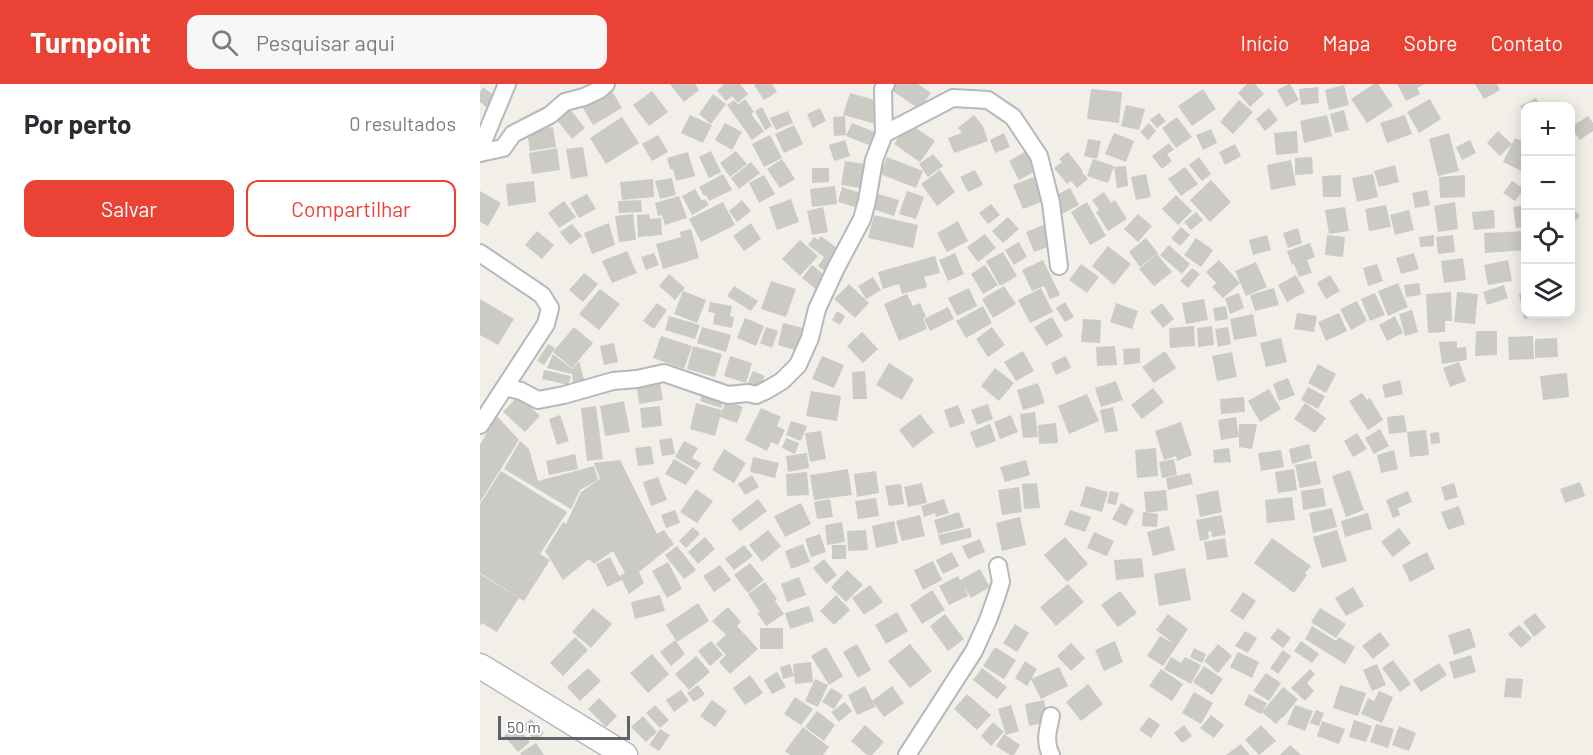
<!DOCTYPE html>
<html lang="pt">
<meta charset="utf-8">
<style>
:root{--surface:#fff;--page:#f7f7f7;--text:#2b2b33;--muted:#7c7c81;--line:#e1e1e2;--accent:#ea4335}
body{margin:0;font-family:Barlow,sans-serif;background:var(--page);color:var(--text)}
.controls{position:absolute;right:18px;top:18px;display:grid;overflow:hidden;border-radius:12px;box-shadow:0 3px 15px #0003}
.controls button{width:54px;height:54px;display:grid;place-items:center;padding:0;border:0;border-bottom:2px solid var(--line);background:var(--surface);color:var(--text);font:30px sans-serif}
.scale{position:absolute;left:18px;bottom:15px;width:132px;box-sizing:border-box;padding-left:6px;border:3px solid #5f6368;border-top:0;font-size:16px;line-height:21px;white-space:nowrap;color:#5f6368;-webkit-text-stroke:4px #fff;paint-order:stroke}
.list{margin:0;padding:0;list-style:none}
h2{display:flex;justify-content:space-between;align-items:center;height:78px;margin:0;padding:0 24px;font-size:26px}
h2 small{font-size:20px;font-weight:400;color:var(--muted)}
.actions{display:flex;gap:12px;padding:18px 24px}
.actions a{flex:1;padding:14px 0;border:2px solid var(--accent);border-radius:12px;text-align:center;font-size:21px;color:var(--accent)}
.actions .main{background:var(--accent);color:#fff}
.icon{flex:none;width:33px;height:33px;fill:none;stroke:currentColor;stroke-width:2;stroke-linecap:round;stroke-linejoin:round}
.map{position:relative;flex:none;width:1113px;height:671px;overflow:hidden}
header{display:flex;align-items:center;gap:36px;box-sizing:border-box;height:84px;padding:0 30px;background:var(--accent);color:#fff}
header strong{font-size:28px}
nav{display:flex;gap:33px;margin-inline-start:auto;font-size:21px}
.search{width:420px;height:54px;background:var(--page);display:flex;align-items:center;gap:15px;box-sizing:border-box;padding:0 21px;border-radius:12px;color:var(--muted);font-size:22px}
main{display:flex}
aside{flex:1;background:var(--surface)}
.map>svg:first-child{display:block}
.building{fill:#cccac5}
.lines{fill:none;stroke-linecap:round;stroke-linejoin:round}
.street-casing{stroke:#b5b8bc;stroke-width:20}
.secondary-casing{stroke:#b6babf;stroke-width:27}
.street{stroke:#fff;stroke-width:16}
.secondary{stroke:#fff;stroke-width:24}
</style>
<header>
<strong>Turnpoint</strong>
<div class="search"><svg class="icon" aria-label="search" viewBox="0 0 24 24"><circle cx="10" cy="10" r="6"/><path d="M15 15l6 6"/></svg>Pesquisar aqui</div>
<nav><a>Início</a><a>Mapa</a><a>Sobre</a><a>Contato</a></nav>
</header>
<main>
<aside>
<h2>Por perto<small>0 resultados</small></h2>
<ul class="list">
</ul>
<div class="actions"><a class="main">Salvar</a><a>Compartilhar</a></div>
</aside>
<div class="map">
<svg width="1113" height="671" viewBox="0 0 1113 671">
<rect width="100%" height="100%" fill="#f1efe8"/>
<path class="building" d="M 190,0 L 215,0 L 219,6 L 204,18 Z
M 244,0 L 260,0 L 268,10 L 258,19 L 252,12 L 246,17 L 237,7 Z
M 276,0 L 292,0 L 297,8 L 284,16 L 274,1 Z
M 410,0 L 438,0 L 451,9 L 439,25 L 407,3 Z
M 767,0 L 775,0 L 784,10 L 770,23 L 758,9 Z
M 809,0 L 810,0 L 819,16 L 806,23 L 797,6 Z
M 894,0 L 898,0 L 913,22 L 887,39 L 871,15 Z
M 917,0 L 945,0 L 937,4 L 940,10 L 926,17 Z
M 995,0 L 1017,0 L 1020,6 L 1004,15 Z
M 864,1 L 869,21 L 849,26 L 845,6 Z
M 129,2 L 142,24 L 113,41 L 100,19 Z
M 3,3 L 18,14 L 9,25 L 0,18 L 0,8 Z
M 838,3 L 839,19 L 821,21 L 819,5 Z
M 611,5 L 642,8 L 639,39 L 607,35 Z
M 723,5 L 736,25 L 712,42 L 698,22 Z
M 172,7 L 188,28 L 169,42 L 153,21 Z
M 370,9 L 402,18 L 396,40 L 363,31 Z
M 233,10 L 246,20 L 231,40 L 219,30 Z
M 1056,14 L 1060,22 L 1046,22 L 1046,33 L 1040,22 Z
M 265,15 L 274,28 L 271,30 L 284,47 L 272,56 L 247,21 L 254,16 L 258,21 Z
M 950,15 L 961,35 L 939,49 L 927,28 Z
M 759,16 L 773,28 L 753,50 L 740,38 Z
M 85,19 L 105,44 L 92,55 L 72,30 Z
M 646,21 L 665,25 L 659,46 L 641,42 Z
M 282,23 L 292,42 L 285,46 L 275,27 Z
M 340,24 L 346,37 L 333,44 L 327,30 Z
M 789,24 L 798,36 L 785,47 L 776,35 Z
M 864,26 L 869,46 L 855,49 L 850,30 Z
M 308,27 L 313,39 L 296,46 L 290,34 Z
M 679,29 L 686,37 L 677,44 L 670,36 Z
M 210,31 L 232,41 L 223,59 L 201,49 Z
M 494,31 L 503,42 L 508,57 L 474,69 L 468,54 L 482,49 L 478,44 Z
M 847,31 L 852,52 L 824,59 L 820,37 Z
M 925,31 L 932,50 L 907,59 L 900,39 Z
M 365,32 L 366,51 L 354,52 L 353,33 Z
M 1108,32 L 1113,39 L 1113,47 L 1100,56 L 1091,43 Z
M 142,33 L 159,59 L 126,80 L 110,54 Z
M 697,33 L 712,53 L 696,64 L 682,44 Z
M 245,39 L 262,48 L 252,66 L 235,56 Z
M 372,39 L 395,48 L 389,61 L 366,52 Z
M 429,39 L 455,57 L 440,78 L 414,60 Z
M 669,39 L 676,47 L 668,56 L 660,48 Z
M 314,41 L 323,60 L 304,69 L 295,50 Z
M 73,43 L 76,63 L 50,67 L 47,47 Z
M 731,45 L 737,59 L 723,66 L 716,51 Z
M 817,47 L 818,69 L 796,71 L 794,49 Z
M 1018,47 L 1032,60 L 1020,72 L 1007,59 Z
M 524,49 L 530,63 L 515,69 L 510,56 Z
M 634,49 L 654,57 L 646,78 L 625,70 Z
M 969,49 L 979,87 L 958,92 L 949,55 Z
M 178,51 L 188,68 L 172,77 L 162,60 Z
M 290,51 L 302,74 L 284,83 L 272,60 Z
M 1035,54 L 1046,59 L 1046,89 L 1023,78 Z
M 608,55 L 621,57 L 617,75 L 604,72 Z
M 365,56 L 370,72 L 354,77 L 349,61 Z
M 990,56 L 996,69 L 982,76 L 976,63 Z
M 689,59 L 694,66 L 687,70 L 692,77 L 682,85 L 672,72 Z
M 755,60 L 761,72 L 745,81 L 739,68 Z
M 103,63 L 108,92 L 91,95 L 86,65 Z
M 77,64 L 80,86 L 52,90 L 49,69 Z
M 548,66 L 559,85 L 539,96 L 529,77 Z
M 231,67 L 241,88 L 229,94 L 219,73 Z
M 256,67 L 267,80 L 250,93 L 240,79 Z
M 208,68 L 215,92 L 196,97 L 193,85 L 190,85 L 187,74 Z
M 588,68 L 603,87 L 602,88 L 608,95 L 597,104 L 591,97 L 587,100 L 574,84 L 582,78 L 579,75 Z
M 453,70 L 463,82 L 448,93 L 439,80 Z
M 407,73 L 443,87 L 436,104 L 400,90 Z
M 719,73 L 731,90 L 722,97 L 709,81 Z
M 832,73 L 833,90 L 815,91 L 815,74 Z
M 302,75 L 315,95 L 300,104 L 287,85 Z
M 613,75 L 634,82 L 628,99 L 607,92 Z
M 811,76 L 816,101 L 791,106 L 787,81 Z
M 365,77 L 391,81 L 387,105 L 361,101 Z
M 271,78 L 280,89 L 259,105 L 251,94 Z
M 915,81 L 919,98 L 899,103 L 894,87 Z
M 646,82 L 648,102 L 637,104 L 634,83 Z
M 705,83 L 718,100 L 701,112 L 688,95 Z
M 332,84 L 349,84 L 349,98 L 332,99 Z
M 460,86 L 475,108 L 457,122 L 441,100 Z
M 495,86 L 503,101 L 488,108 L 480,93 Z
M 243,90 L 252,106 L 229,117 L 226,111 L 224,112 L 219,103 Z
M 666,90 L 671,113 L 656,116 L 651,93 Z
M 893,90 L 898,113 L 877,118 L 872,94 Z
M 284,91 L 295,110 L 279,119 L 269,99 Z
M 559,91 L 568,115 L 543,125 L 533,101 Z
M 861,91 L 861,113 L 843,113 L 842,92 Z
M 985,91 L 985,113 L 960,114 L 959,93 Z
M 192,94 L 196,111 L 180,115 L 175,97 Z
M 173,95 L 174,113 L 142,116 L 140,98 Z
M 731,96 L 751,118 L 730,138 L 710,116 Z
M 54,97 L 56,118 L 28,122 L 26,100 Z
M 1032,97 L 1044,105 L 1035,117 L 1023,109 Z
M 355,102 L 357,120 L 332,123 L 330,105 Z
M 362,103 L 386,111 L 382,125 L 358,118 Z
M 590,104 L 599,121 L 582,130 L 573,113 Z
M 215,105 L 222,117 L 225,115 L 229,121 L 212,131 L 202,112 Z
M 947,106 L 950,121 L 935,124 L 932,109 Z
M 0,107 L 21,119 L 8,142 L 0,138 Z
M 427,107 L 444,113 L 436,135 L 419,130 Z
M 624,108 L 631,119 L 635,116 L 647,135 L 628,147 L 616,128 L 619,126 L 612,116 Z
M 107,110 L 116,125 L 99,134 L 90,119 Z
M 398,110 L 419,116 L 414,132 L 393,125 Z
M 696,111 L 712,127 L 698,141 L 682,125 Z
M 199,112 L 207,134 L 185,141 L 182,131 L 178,132 L 175,119 Z
M 311,115 L 319,138 L 297,146 L 289,123 Z
M 161,116 L 162,128 L 139,129 L 138,117 Z
M 262,116 L 271,127 L 257,138 L 249,127 Z
M 84,117 L 96,133 L 79,144 L 68,129 Z
M 243,118 L 255,141 L 221,158 L 209,135 Z
M 607,118 L 626,152 L 610,161 L 591,128 Z
M 975,118 L 978,145 L 958,148 L 954,122 Z
M 511,120 L 520,131 L 508,140 L 499,129 Z
M 906,121 L 911,143 L 889,147 L 885,125 Z
M 1046,121 L 1046,143 L 1036,144 L 1033,123 Z
M 1090,122 L 1100,132 L 1090,141 Z
M 343,123 L 348,148 L 332,151 L 327,127 Z
M 865,123 L 869,147 L 849,150 L 845,126 Z
M 929,126 L 934,146 L 915,151 L 910,131 Z
M 1014,126 L 1015,144 L 994,146 L 992,128 Z
M 716,128 L 723,136 L 711,146 L 704,138 Z
M 153,130 L 156,156 L 139,158 L 135,132 Z
M 169,130 L 170,135 L 181,134 L 182,151 L 158,153 L 157,131 Z
M 658,130 L 672,142 L 658,158 L 644,145 Z
M 394,131 L 438,141 L 433,164 L 388,154 Z
M 528,133 L 539,145 L 523,159 L 512,147 Z
M 478,137 L 488,157 L 467,168 L 457,149 Z
M 129,139 L 135,161 L 112,170 L 104,149 Z
M 271,139 L 281,155 L 264,167 L 253,152 Z
M 92,140 L 102,152 L 90,161 L 80,148 Z
M 565,140 L 573,161 L 554,168 L 546,148 Z
M 701,143 L 710,151 L 700,162 L 691,154 Z
M 818,144 L 822,159 L 808,164 L 803,149 Z
M 211,145 L 219,174 L 183,185 L 176,160 L 201,153 L 200,148 Z
M 57,147 L 74,161 L 62,175 L 45,161 Z
M 1045,147 L 1046,166 L 1005,169 L 1004,149 Z
M 505,150 L 516,164 L 498,178 L 487,163 Z
M 787,151 L 791,166 L 773,171 L 769,156 Z
M 847,151 L 865,153 L 863,173 L 845,171 Z
M 954,151 L 954,162 L 940,163 L 939,153 Z
M 973,151 L 975,168 L 958,170 L 956,153 Z
M 341,152 L 362,168 L 346,188 L 338,182 L 344,173 L 328,161 L 334,153 L 338,156 Z
M 666,154 L 678,169 L 660,183 L 649,168 Z
M 716,154 L 733,166 L 721,183 L 704,171 Z
M 320,156 L 338,172 L 320,192 L 302,175 Z
M 539,158 L 547,173 L 534,181 L 525,166 Z
M 830,159 L 835,173 L 827,176 L 832,189 L 819,193 L 814,180 L 812,181 L 807,167 Z
M 689,161 L 710,180 L 702,190 L 680,171 Z
M 628,162 L 651,180 L 634,201 L 612,182 Z
M 147,167 L 157,189 L 132,199 L 122,177 Z
M 523,168 L 537,192 L 520,202 L 506,177 Z
M 174,169 L 179,181 L 166,186 L 161,173 Z
M 475,169 L 484,190 L 468,197 L 459,176 Z
M 934,169 L 939,185 L 921,190 L 916,174 Z
M 677,170 L 692,188 L 674,202 L 659,185 Z
M 455,172 L 460,189 L 444,193 L 447,203 L 422,210 L 419,200 L 403,205 L 398,188 Z
M 983,174 L 986,196 L 964,199 L 961,177 Z
M 563,176 L 580,211 L 570,215 L 564,202 L 552,207 L 542,186 Z
M 739,176 L 760,199 L 743,214 L 732,203 L 736,199 L 726,188 Z
M 1028,176 L 1032,197 L 1008,201 L 1004,181 Z
M 776,178 L 787,203 L 766,212 L 755,187 Z
M 601,180 L 619,193 L 607,209 L 589,196 Z
M 897,180 L 903,197 L 888,202 L 883,184 Z
M 332,181 L 347,193 L 337,206 L 322,194 Z
M 505,181 L 518,201 L 503,210 L 491,190 Z
M 712,184 L 720,190 L 708,204 L 700,197 Z
M 104,189 L 118,200 L 103,218 L 89,206 Z
M 189,190 L 205,204 L 195,216 L 179,202 Z
M 816,191 L 825,208 L 807,218 L 798,201 Z
M 850,191 L 860,207 L 846,215 L 837,199 Z
M 393,193 L 401,206 L 386,215 L 378,202 Z
M 291,197 L 316,205 L 306,233 L 281,225 Z
M 918,199 L 928,223 L 908,232 L 898,207 Z
M 939,199 L 941,211 L 926,213 L 924,201 Z
M 369,200 L 389,219 L 375,234 L 354,215 Z
M 1024,201 L 1028,214 L 1007,221 L 1003,208 Z
M 254,202 L 278,217 L 271,227 L 247,212 Z
M 524,202 L 536,220 L 513,234 L 502,215 Z
M 489,204 L 497,222 L 477,232 L 468,214 Z
M 561,204 L 573,228 L 550,239 L 538,216 Z
M 794,204 L 799,221 L 775,227 L 770,211 Z
M 120,205 L 140,220 L 119,246 L 99,230 Z
M 203,207 L 226,216 L 217,239 L 194,230 Z
M 971,208 L 972,237 L 965,237 L 965,248 L 948,249 L 946,210 Z
M 977,208 L 998,210 L 995,240 L 974,238 Z
M 759,209 L 764,224 L 750,230 L 745,214 Z
M 895,209 L 905,231 L 890,237 L 881,215 Z
M 1046,209 L 1046,230 L 1063,230 L 1044,235 L 1039,210 Z
M 427,210 L 433,222 L 440,219 L 446,233 L 443,234 L 447,245 L 419,257 L 404,220 Z
M 0,215 L 34,235 L 18,261 L 0,251 Z
M 724,215 L 728,236 L 706,240 L 702,219 Z
M 877,217 L 887,237 L 871,246 L 860,225 Z
M 230,218 L 252,222 L 250,232 L 254,233 L 252,244 L 233,240 L 235,229 L 228,228 Z
M 585,218 L 594,233 L 585,238 L 576,224 Z
M 177,219 L 187,226 L 174,245 L 163,237 Z
M 636,219 L 658,227 L 652,245 L 630,238 Z
M 682,219 L 694,235 L 683,244 L 670,228 Z
M 503,222 L 512,239 L 486,254 L 476,237 Z
M 746,222 L 748,235 L 735,237 L 733,224 Z
M 468,223 L 474,235 L 450,247 L 444,235 Z
M 932,226 L 938,248 L 925,252 L 919,230 Z
M 357,227 L 365,232 L 360,241 L 352,236 Z
M 817,229 L 837,232 L 834,248 L 814,245 Z
M 859,229 L 867,247 L 846,257 L 838,238 Z
M 773,230 L 777,252 L 754,256 L 750,235 Z
M 189,232 L 220,241 L 215,255 L 185,246 Z
M 915,232 L 923,249 L 907,257 L 899,241 Z
M 572,233 L 583,252 L 566,262 L 554,243 Z
M 265,234 L 284,242 L 276,262 L 257,254 Z
M 603,235 L 621,236 L 620,259 L 601,258 Z
M 303,239 L 327,245 L 321,268 L 298,261 Z
M 714,242 L 715,262 L 690,264 L 689,244 Z
M 732,242 L 734,261 L 718,263 L 717,244 Z
M 94,243 L 113,259 L 92,284 L 73,268 Z
M 222,243 L 251,251 L 246,268 L 217,259 Z
M 286,243 L 298,247 L 292,264 L 280,259 Z
M 512,243 L 525,261 L 508,273 L 496,255 Z
M 748,243 L 751,260 L 738,263 L 735,245 Z
M 996,247 L 1017,247 L 1017,271 L 995,272 Z
M 382,248 L 398,265 L 383,279 L 367,262 Z
M 181,252 L 212,262 L 204,285 L 173,274 Z
M 1053,252 L 1054,275 L 1029,276 L 1028,253 Z
M 801,254 L 807,278 L 786,283 L 780,259 Z
M 1077,254 L 1078,273 L 1055,274 L 1055,255 Z
M 977,257 L 977,264 L 986,263 L 987,276 L 962,280 L 959,258 Z
M 134,259 L 138,278 L 124,281 L 120,262 Z
M 68,260 L 75,264 L 64,281 L 57,277 Z
M 213,262 L 242,270 L 235,293 L 207,285 Z
M 635,262 L 637,281 L 617,282 L 616,263 Z
M 660,264 L 660,279 L 644,281 L 643,265 Z
M 543,267 L 554,287 L 536,297 L 524,278 Z
M 685,267 L 696,284 L 674,299 L 662,283 Z
M 752,268 L 757,293 L 737,297 L 732,272 Z
M 73,270 L 92,285 L 99,277 L 105,299 L 93,298 L 92,290 L 67,284 Z
M 250,272 L 272,279 L 266,299 L 244,292 Z
M 342,272 L 364,281 L 354,304 L 332,295 Z
M 586,272 L 591,284 L 576,291 L 571,279 Z
M 979,278 L 986,297 L 970,303 L 963,284 Z
M 409,279 L 434,295 L 422,316 L 396,301 Z
M 838,280 L 856,290 L 846,309 L 828,299 Z
M 515,284 L 534,299 L 519,317 L 501,302 Z
M 64,286 L 91,292 L 88,301 L 62,295 Z
M 273,287 L 285,292 L 279,306 L 267,301 Z
M 385,287 L 387,315 L 373,315 L 372,288 Z
M 1087,289 L 1089,313 L 1063,316 L 1060,292 Z
M 179,293 L 183,316 L 159,320 L 156,297 Z
M 808,294 L 815,311 L 799,317 L 793,300 Z
M 920,296 L 923,310 L 905,314 L 902,301 Z
M 636,297 L 643,316 L 621,323 L 615,304 Z
M 558,299 L 565,319 L 543,326 L 537,306 Z
M 828,303 L 845,312 L 838,325 L 821,316 Z
M 673,304 L 684,318 L 662,335 L 651,321 Z
M 789,305 L 801,325 L 780,338 L 768,317 Z
M 331,307 L 361,312 L 357,337 L 326,332 Z
M 223,308 L 244,314 L 241,324 L 220,317 Z
M 882,309 L 887,316 L 890,314 L 903,336 L 888,346 L 869,317 Z
M 607,310 L 619,337 L 589,350 L 578,322 Z
M 38,312 L 60,332 L 45,348 L 23,328 Z
M 764,313 L 765,328 L 741,330 L 740,315 Z
M 246,316 L 263,323 L 257,339 L 240,333 Z
M 144,317 L 150,348 L 125,352 L 120,322 Z
M 216,319 L 242,326 L 235,352 L 210,345 Z
M 825,319 L 846,334 L 835,349 L 814,335 Z
M 508,320 L 513,335 L 497,341 L 491,326 Z
M 478,321 L 485,339 L 470,344 L 464,326 Z
M 116,322 L 123,375 L 107,377 L 101,324 Z
M 180,322 L 182,342 L 162,344 L 160,324 Z
M 633,323 L 638,347 L 625,349 L 620,326 Z
M 281,324 L 301,333 L 297,342 L 305,346 L 298,361 L 291,358 L 287,367 L 265,356 Z
M 555,328 L 558,353 L 543,354 L 540,330 Z
M 440,330 L 454,348 L 433,364 L 419,346 Z
M 16,331 L 39,356 L 0,418 L 0,361 Z
M 80,331 L 89,357 L 77,361 L 69,335 Z
M 531,331 L 538,348 L 520,355 L 514,338 Z
M 924,331 L 927,348 L 946,346 L 949,371 L 930,373 L 927,348 L 909,350 L 907,333 Z
M 756,333 L 759,353 L 741,356 L 738,336 Z
M 311,337 L 327,342 L 321,357 L 306,351 Z
M 701,338 L 712,371 L 697,377 L 696,372 L 684,376 L 675,347 Z
M 576,339 L 578,359 L 559,360 L 558,341 Z
M 510,340 L 516,357 L 496,364 L 490,348 Z
M 759,340 L 777,340 L 772,365 L 759,363 Z
M 900,345 L 909,362 L 894,370 L 885,354 Z
M 341,347 L 346,375 L 330,378 L 325,349 Z
M 959,348 L 960,359 L 951,360 L 950,349 Z
M 877,349 L 887,365 L 873,373 L 864,357 Z
M 192,354 L 195,370 L 182,372 L 179,356 Z
M 306,354 L 319,359 L 315,370 L 302,364 Z
M 40,357 L 49,365 L 58,397 L 114,382 L 118,396 L 100,406 L 91,425 L 24,385 Z
M 204,357 L 218,364 L 212,374 L 221,379 L 217,386 L 195,373 Z
M 829,360 L 832,374 L 812,380 L 809,365 Z
M 171,362 L 174,380 L 158,382 L 155,364 Z
M 676,364 L 678,392 L 657,394 L 655,366 Z
M 749,364 L 751,378 L 734,379 L 733,366 Z
M 244,365 L 266,379 L 254,399 L 232,386 Z
M 801,366 L 804,383 L 781,387 L 778,369 Z
M 914,366 L 918,385 L 901,389 L 897,371 Z
M 327,369 L 329,384 L 308,388 L 306,372 Z
M 95,370 L 98,385 L 69,391 L 66,377 Z
M 273,373 L 299,379 L 295,394 L 270,388 Z
M 194,375 L 215,387 L 206,401 L 185,390 Z
M 694,375 L 697,391 L 682,394 L 679,378 Z
M 140,376 L 177,450 L 184,446 L 194,460 L 159,488 L 164,499 L 149,510 L 142,496 L 127,503 L 116,480 L 130,473 L 139,492 L 145,489 L 133,467 L 114,480 L 109,475 L 83,496 L 65,467 L 83,438 L 86,440 L 101,408 L 120,395 L 114,379 Z
M 546,376 L 550,391 L 525,398 L 520,383 Z
M 836,377 L 841,400 L 820,404 L 815,381 Z
M 368,385 L 372,411 L 334,416 L 330,391 Z
M 814,385 L 817,406 L 798,409 L 795,388 Z
M 870,386 L 884,426 L 866,433 L 852,392 Z
M 21,387 L 87,428 L 60,470 L 70,476 L 44,517 L 0,489 L 0,420 Z
M 396,387 L 399,409 L 377,413 L 374,390 Z
M 327,388 L 329,411 L 307,412 L 306,390 Z
M 710,389 L 713,400 L 688,406 L 686,394 Z
M 272,391 L 279,403 L 265,411 L 258,400 Z
M 178,393 L 187,416 L 171,422 L 163,398 Z
M 1100,398 L 1105,412 L 1085,419 L 1080,405 Z
M 442,399 L 447,419 L 428,423 L 424,403 Z
M 557,399 L 560,424 L 544,425 L 542,400 Z
M 974,399 L 978,413 L 965,417 L 961,403 Z
M 421,400 L 424,420 L 409,422 L 405,402 Z
M 606,402 L 628,408 L 622,428 L 600,422 Z
M 539,403 L 542,428 L 522,431 L 518,406 Z
M 843,404 L 846,422 L 823,426 L 821,407 Z
M 216,405 L 233,417 L 217,439 L 200,428 Z
M 686,406 L 688,426 L 666,429 L 664,408 Z
M 738,406 L 742,428 L 720,433 L 716,411 Z
M 630,407 L 639,409 L 636,421 L 627,419 Z
M 928,407 L 932,418 L 918,424 L 920,431 L 913,434 L 906,416 Z
M 812,413 L 815,436 L 787,439 L 785,416 Z
M 396,414 L 399,432 L 378,435 L 375,417 Z
M 278,415 L 287,427 L 260,447 L 251,436 Z
M 350,415 L 353,433 L 337,435 L 334,418 Z
M 464,415 L 469,429 L 456,433 L 455,429 L 444,433 L 441,422 Z
M 321,419 L 331,440 L 305,453 L 294,432 Z
M 641,419 L 654,426 L 646,442 L 632,435 Z
M 979,422 L 985,440 L 968,446 L 961,428 Z
M 852,424 L 857,443 L 833,449 L 829,429 Z
M 195,426 L 200,439 L 186,444 L 181,431 Z
M 590,426 L 611,433 L 605,448 L 584,441 Z
M 479,428 L 484,443 L 458,450 L 454,436 Z
M 663,428 L 678,430 L 677,443 L 662,442 Z
M 888,429 L 892,445 L 865,453 L 861,437 Z
M 440,431 L 445,452 L 422,457 L 416,437 Z
M 742,431 L 746,451 L 732,453 L 731,447 L 728,448 L 729,455 L 720,457 L 716,436 Z
M 540,433 L 546,461 L 522,467 L 516,439 Z
M 414,437 L 418,459 L 396,464 L 392,442 Z
M 362,438 L 365,458 L 347,461 L 345,441 Z
M 689,442 L 695,466 L 673,472 L 667,448 Z
M 213,443 L 220,450 L 206,464 L 199,457 Z
M 490,444 L 492,453 L 461,461 L 458,451 Z
M 919,444 L 931,459 L 913,473 L 901,458 Z
M 288,446 L 301,462 L 282,478 L 269,461 Z
M 386,446 L 388,466 L 368,467 L 367,447 Z
M 857,446 L 867,477 L 842,484 L 833,453 Z
M 614,448 L 634,457 L 627,472 L 607,464 Z
M 340,450 L 346,468 L 331,473 L 325,455 Z
M 225,453 L 235,465 L 218,480 L 208,468 Z
M 585,453 L 608,480 L 587,498 L 564,471 Z
M 745,454 L 748,473 L 727,476 L 724,458 Z
M 792,454 L 831,482 L 825,489 L 827,491 L 814,509 L 774,479 Z
M 500,455 L 505,468 L 488,475 L 482,462 Z
M 323,460 L 330,478 L 311,485 L 305,467 Z
M 264,461 L 273,472 L 254,486 L 245,475 Z
M 352,461 L 366,461 L 366,475 L 352,475 Z
M 197,462 L 216,486 L 204,495 L 185,471 Z
M 472,468 L 479,482 L 463,490 L 456,476 Z
M 947,468 L 955,485 L 930,498 L 922,481 Z
M 662,474 L 664,493 L 636,496 L 634,476 Z
M 344,475 L 357,491 L 346,500 L 333,484 Z
M 453,477 L 462,496 L 443,506 L 434,486 Z
M 188,478 L 202,505 L 187,514 L 172,487 Z
M 270,479 L 284,496 L 268,509 L 254,491 Z
M 240,481 L 251,496 L 234,508 L 223,492 Z
M 705,484 L 711,516 L 679,522 L 674,490 Z
M 500,485 L 510,503 L 491,514 L 484,502 L 488,512 L 469,521 L 459,502 L 478,492 L 480,496 Z
M 367,486 L 383,501 L 366,518 L 351,503 Z
M 0,490 L 39,514 L 17,548 L 2,539 L 0,542 Z
M 319,493 L 326,511 L 307,518 L 301,500 Z
M 285,498 L 297,515 L 295,517 L 304,530 L 286,542 L 277,529 L 280,528 L 268,510 Z
M 588,500 L 604,518 L 576,542 L 560,523 Z
M 390,501 L 403,518 L 384,531 L 372,514 Z
M 873,503 L 884,522 L 866,532 L 855,514 Z
M 452,506 L 465,526 L 442,540 L 430,521 Z
M 640,507 L 657,529 L 638,543 L 621,521 Z
M 763,508 L 776,517 L 763,536 L 750,527 Z
M 180,511 L 185,527 L 155,535 L 151,518 Z
M 356,511 L 370,526 L 354,541 L 340,527 Z
M 218,519 L 229,537 L 197,558 L 186,541 Z
M 329,522 L 334,537 L 310,545 L 305,529 Z
M 248,523 L 261,538 L 257,542 L 278,565 L 250,590 L 239,578 L 246,571 L 236,560 L 246,551 L 232,537 Z
M 113,524 L 132,540 L 111,564 L 92,548 Z
M 840,524 L 866,540 L 856,554 L 831,538 Z
M 417,528 L 428,547 L 406,560 L 395,541 Z
M 1055,529 L 1066,543 L 1054,553 L 1043,538 Z
M 465,530 L 484,555 L 468,567 L 450,542 Z
M 688,530 L 708,545 L 683,582 L 667,572 L 680,552 L 694,560 L 676,546 Z
M 535,540 L 549,549 L 537,568 L 523,559 Z
M 1039,541 L 1052,554 L 1041,564 L 1028,550 Z
M 832,542 L 856,557 L 859,553 L 875,563 L 865,580 L 825,555 Z
M 280,544 L 303,544 L 303,565 L 280,565 Z
M 798,544 L 811,554 L 803,564 L 790,554 Z
M 990,544 L 996,563 L 974,571 L 968,551 Z
M 765,547 L 777,554 L 768,569 L 755,562 Z
M 900,548 L 910,561 L 893,575 L 882,562 Z
M 95,553 L 108,566 L 83,592 L 70,579 Z
M 195,556 L 205,570 L 191,582 L 180,568 Z
M 231,557 L 243,571 L 230,582 L 218,567 Z
M 635,557 L 643,578 L 624,587 L 615,566 Z
M 821,557 L 839,570 L 832,579 L 814,567 Z
M 591,559 L 605,574 L 591,587 L 577,572 Z
M 377,560 L 391,586 L 378,594 L 363,568 Z
M 430,560 L 452,587 L 430,604 L 408,577 Z
M 738,560 L 752,572 L 738,589 L 724,577 Z
M 346,563 L 363,592 L 349,601 L 331,572 Z
M 515,563 L 536,576 L 524,595 L 503,582 Z
M 714,564 L 726,570 L 722,579 L 710,573 Z
M 803,566 L 811,572 L 798,590 L 790,584 Z
M 758,568 L 779,578 L 772,594 L 750,583 Z
M 172,570 L 189,590 L 168,609 L 150,589 Z
M 991,571 L 996,588 L 974,595 L 969,578 Z
M 216,572 L 230,588 L 209,606 L 195,590 Z
M 691,573 L 701,579 L 705,573 L 721,581 L 711,600 L 684,585 Z
M 913,576 L 931,600 L 920,608 L 902,584 Z
M 545,577 L 557,585 L 547,602 L 535,594 Z
M 331,578 L 333,598 L 315,600 L 313,580 Z
M 959,579 L 967,591 L 941,608 L 933,596 Z
M 310,580 L 314,592 L 303,595 L 300,583 Z
M 897,580 L 906,601 L 892,607 L 883,586 Z
M 724,582 L 743,595 L 732,611 L 713,598 Z
M 579,583 L 588,602 L 561,615 L 551,595 Z
M 108,584 L 121,597 L 100,617 L 87,603 Z
M 502,584 L 527,603 L 517,615 L 493,596 Z
M 681,585 L 703,600 L 692,617 L 669,602 Z
M 830,585 L 835,590 L 827,599 L 834,607 L 825,617 L 811,604 Z
M 297,588 L 306,603 L 292,610 L 284,596 Z
M 786,589 L 801,599 L 789,617 L 773,607 Z
M 270,591 L 283,609 L 265,621 L 253,604 Z
M 1026,594 L 1043,595 L 1041,614 L 1024,613 Z
M 335,595 L 348,601 L 338,623 L 325,617 Z
M 608,600 L 623,620 L 601,637 L 586,618 Z
M 218,601 L 225,610 L 214,618 L 207,609 Z
M 860,601 L 886,609 L 878,632 L 853,624 Z
M 385,602 L 395,623 L 377,631 L 368,611 Z
M 412,602 L 424,619 L 404,633 L 392,617 Z
M 803,603 L 818,615 L 803,634 L 802,633 L 796,640 L 782,628 Z
M 351,604 L 363,611 L 354,625 L 342,618 Z
M 201,606 L 209,617 L 194,628 L 186,616 Z
M 899,607 L 913,613 L 902,639 L 881,630 L 888,614 L 894,617 Z
M 714,608 L 733,619 L 721,640 L 702,629 Z
M 487,610 L 511,631 L 497,646 L 474,625 Z
M 769,610 L 787,619 L 781,630 L 764,621 Z
M 315,613 L 333,625 L 321,641 L 304,630 Z
M 119,614 L 137,632 L 126,643 L 108,625 Z
M 232,616 L 247,627 L 235,643 L 220,632 Z
M 564,616 L 568,638 L 549,642 L 545,620 Z
M 365,618 L 372,627 L 359,638 L 351,628 Z
M 175,621 L 189,636 L 180,644 L 166,629 Z
M 531,621 L 539,647 L 526,651 L 518,625 Z
M 815,621 L 833,627 L 825,647 L 807,640 Z
M 836,626 L 844,629 L 839,642 L 830,639 Z
M 337,627 L 355,641 L 344,657 L 325,643 Z
M 731,631 L 744,641 L 734,654 L 720,644 Z
M 163,632 L 177,648 L 166,658 L 151,643 Z
M 669,633 L 680,641 L 671,654 L 659,646 Z
M 51,635 L 64,649 L 56,657 L 42,643 Z
M 874,636 L 892,642 L 886,658 L 869,653 Z
M 842,637 L 865,645 L 859,660 L 837,652 Z
M 513,638 L 524,648 L 511,662 L 501,652 Z
M 896,640 L 914,645 L 908,664 L 890,658 Z
M 36,641 L 50,658 L 38,668 L 24,652 Z
M 385,641 L 404,658 L 392,671 L 387,671 L 371,657 Z
M 704,641 L 712,652 L 702,659 L 694,649 Z
M 781,641 L 796,657 L 779,671 L 765,656 Z
M 919,642 L 936,649 L 929,667 L 912,661 Z
M 323,643 L 349,663 L 343,671 L 310,671 L 305,667 Z
M 180,645 L 190,651 L 179,667 L 169,661 Z
M 524,650 L 540,661 L 534,671 L 530,671 L 516,662 Z
M 56,659 L 64,671 L 41,671 L 40,669 Z
M 761,660 L 770,671 L 746,671 Z
M 810,661 L 821,671 L 800,671 Z"/>
<g class="lines">
<g class="street-casing">
<path id="street" d="M 404,50 L 473,14 L 508,16 L 533,33 L 559,72 L 571,119 L 579,182
M 0,65 L 27,0
M 0,69 L 23,64 L 33,50 L 70,31 L 85,18 L 104,13 L 119,6 L 126,0
M 0,169 L 62,211 L 70,224 L 66,240 L 0,341
M 25,303 L 41,307 L 58,316 L 84,311 L 133,297 L 157,295 L 184,289 L 248,311 L 268,309 L 276,311 L 285,307 L 302,297 L 318,281 L 330,254 L 337,225 L 356,184 L 382,135 L 387,117 L 394,76 L 404,50 L 403,5 L 406,0
M 571,632 C 568,646 564,658 571,671
M 427,671 L 494,567 L 508,536 L 517,511 L 521,498 L 518,482"/>
</g>
<g class="secondary-casing">
<path id="secondary" d="M 0,582 L 145,671"/>
</g>
<use href="#street" class="street"/>
<use href="#secondary" class="secondary"/>
</g>
</svg>
<div class="controls">
<button>+</button>
<button>−</button>
<button><svg class="icon" aria-label="locate" viewBox="0 0 24 24"><circle cx="12" cy="12" r="6"/><path d="M12 2v4M12 18v4M2 12h4M18 12h4"/></svg></button>
<button><svg class="icon" aria-label="layers" viewBox="0 0 24 24"><path d="M12 4l9 5-9 5-9-5zM3 14l9 5 9-5"/></svg></button>
</div>
<div class="scale">50 m</div>
</div>
</main>
